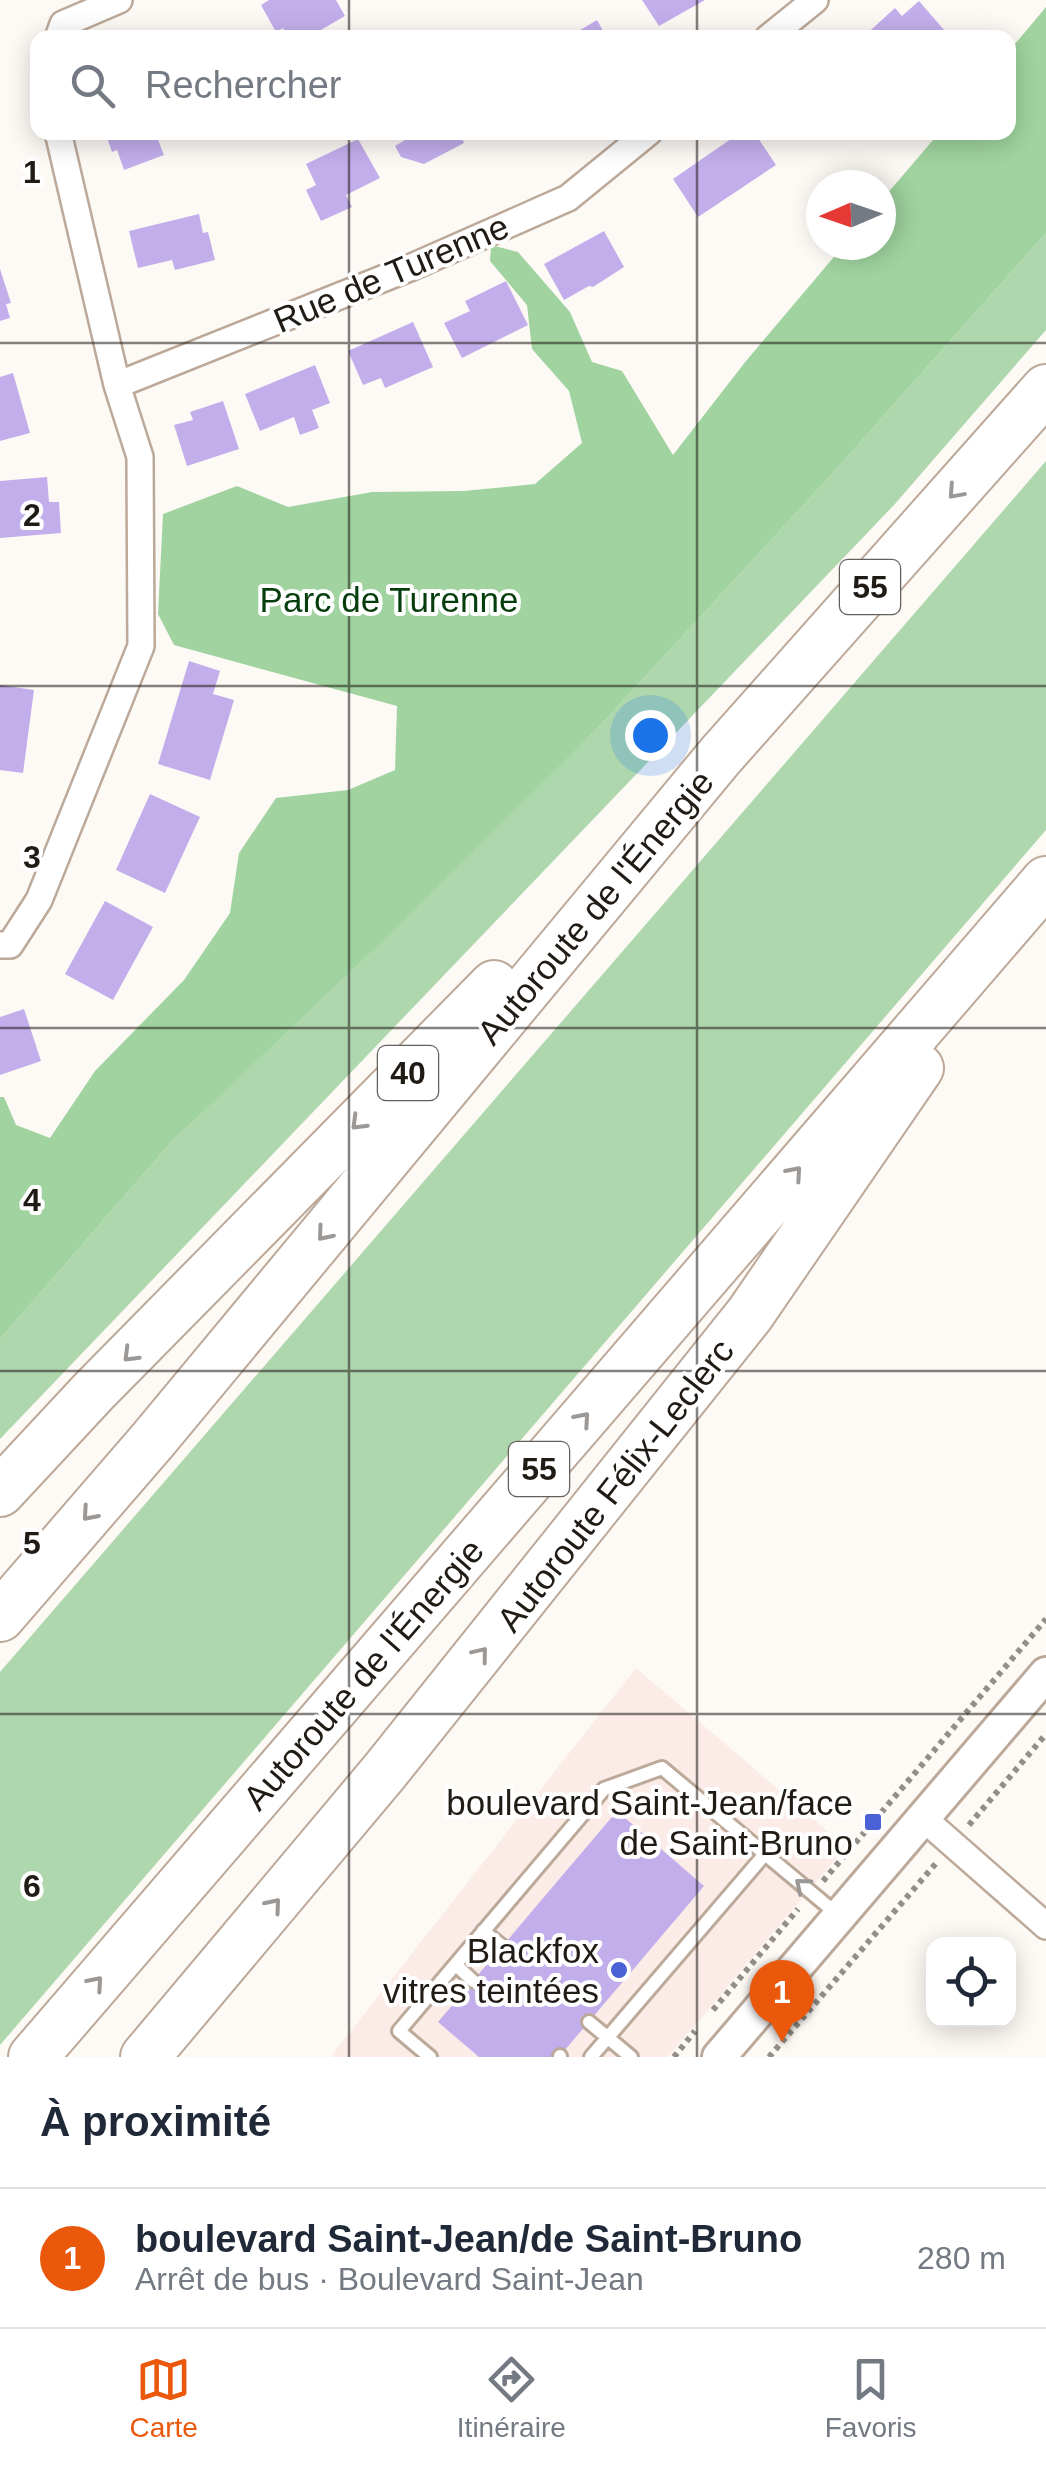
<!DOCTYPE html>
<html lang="fr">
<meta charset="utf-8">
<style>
:root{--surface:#fff;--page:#f6f6f7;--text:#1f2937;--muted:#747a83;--line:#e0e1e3;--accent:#ea580c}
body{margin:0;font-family:Helvetica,sans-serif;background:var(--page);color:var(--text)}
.controls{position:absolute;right:30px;bottom:30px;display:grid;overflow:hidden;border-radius:20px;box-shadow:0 5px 25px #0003}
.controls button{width:90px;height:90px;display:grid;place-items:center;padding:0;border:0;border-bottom:2px solid var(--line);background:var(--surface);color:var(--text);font:50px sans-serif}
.compass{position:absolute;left:806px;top:170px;width:90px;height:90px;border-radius:50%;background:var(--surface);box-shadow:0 5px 25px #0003;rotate:268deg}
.you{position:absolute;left:650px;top:735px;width:35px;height:35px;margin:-25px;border:8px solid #fff;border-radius:50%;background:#1a73e8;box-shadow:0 0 0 15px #1a73e833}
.badge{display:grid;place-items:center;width:65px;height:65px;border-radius:50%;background:var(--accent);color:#fff;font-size:32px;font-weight:700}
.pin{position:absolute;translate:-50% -82px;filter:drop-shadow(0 2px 5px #0008)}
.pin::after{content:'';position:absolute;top:52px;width:35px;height:30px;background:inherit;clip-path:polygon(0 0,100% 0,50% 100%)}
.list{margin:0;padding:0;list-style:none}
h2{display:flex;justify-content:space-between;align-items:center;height:130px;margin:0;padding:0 40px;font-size:42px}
h2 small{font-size:32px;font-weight:400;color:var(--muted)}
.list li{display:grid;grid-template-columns:65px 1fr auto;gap:30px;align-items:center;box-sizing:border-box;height:140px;padding:0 40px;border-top:2px solid var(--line)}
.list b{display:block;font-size:38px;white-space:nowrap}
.list p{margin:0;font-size:32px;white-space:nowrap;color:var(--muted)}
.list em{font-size:32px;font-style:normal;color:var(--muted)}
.icon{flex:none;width:55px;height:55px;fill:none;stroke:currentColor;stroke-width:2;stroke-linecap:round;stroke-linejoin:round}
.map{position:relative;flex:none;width:1046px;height:2057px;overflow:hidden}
.search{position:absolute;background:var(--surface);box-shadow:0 5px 25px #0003;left:30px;right:30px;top:30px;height:110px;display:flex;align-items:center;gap:25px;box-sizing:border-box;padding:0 35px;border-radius:20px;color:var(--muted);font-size:38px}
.sheet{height:270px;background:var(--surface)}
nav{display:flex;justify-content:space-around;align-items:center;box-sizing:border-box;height:140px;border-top:2px solid var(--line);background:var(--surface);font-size:28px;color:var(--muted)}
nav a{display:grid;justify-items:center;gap:5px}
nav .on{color:var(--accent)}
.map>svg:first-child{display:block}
.commercial{fill:#fbece7}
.green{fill:#aed7ae}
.forest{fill:#a0d39f}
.building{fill:#c3aeec}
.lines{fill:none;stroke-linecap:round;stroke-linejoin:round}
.service-casing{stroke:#bca999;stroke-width:18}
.minor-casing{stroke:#bca999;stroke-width:30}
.tertiary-casing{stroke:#bca999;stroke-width:38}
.motorway-casing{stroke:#bca999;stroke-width:52}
.path{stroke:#938e89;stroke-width:6;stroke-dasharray:5 5;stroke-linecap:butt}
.service{stroke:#fff;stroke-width:12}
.minor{stroke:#fff;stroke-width:25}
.tertiary{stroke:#fff;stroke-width:32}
.motorway{stroke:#fff;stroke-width:48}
.oneway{stroke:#9b9896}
.grid{fill:none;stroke:#211b15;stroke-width:2.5;stroke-opacity:0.55}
.poi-dot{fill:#4b61d6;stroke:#fff;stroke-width:4}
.labels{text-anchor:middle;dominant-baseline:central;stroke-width:8;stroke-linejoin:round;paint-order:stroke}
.shield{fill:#fff;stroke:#645f5b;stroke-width:2.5}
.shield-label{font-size:32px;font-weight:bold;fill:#211b15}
.street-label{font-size:35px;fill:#211b15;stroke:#fff}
.park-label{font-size:35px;fill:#053d0c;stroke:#fff}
.poi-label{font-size:35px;fill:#211b15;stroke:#fff;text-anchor:end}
.grid-label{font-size:32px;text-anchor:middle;font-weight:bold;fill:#211b15;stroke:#fff;stroke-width:8;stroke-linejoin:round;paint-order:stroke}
</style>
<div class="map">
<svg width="1046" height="2057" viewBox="0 0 1046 2057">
<rect width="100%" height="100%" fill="#fdf9f5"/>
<path class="commercial" d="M 636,1668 L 846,1847 L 668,2057 L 334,2057 L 332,2055 Z"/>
<path class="green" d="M 1046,233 L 1046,330 L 894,505 L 0,1439 L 0,1339 L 173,1140 L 593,733 L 831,475 Z
M 1046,461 L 1046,830 L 0,2045 L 0,1672 Z"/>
<path class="forest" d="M 1046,7 L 1046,233 L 831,475 L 593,733 L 381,942 L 173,1140 L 0,1339 L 0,1097 L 4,1097 L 16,1125 L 50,1138 L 95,1071 L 184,980 L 230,913 L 239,853 L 276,798 L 348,790 L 395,770 L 397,706 L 174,645 L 158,614 L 163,514 L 237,486 L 288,507 L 372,492 L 464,491 L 535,484 L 582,443 L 569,391 L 532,349 L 527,305 L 490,261 L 491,245 L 518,252 L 570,312 L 592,362 L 622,371 L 673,455 L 746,361 L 844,245 L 881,245 L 881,201 L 939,133 L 1008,132 L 1009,51 Z"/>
<path class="building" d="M 269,0 L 336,0 L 345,16 L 307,38 L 288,38 L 283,28 L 276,32 L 261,5 Z
M 642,0 L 705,0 L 659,26 Z
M 919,1 L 951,38 L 862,38 L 895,8 L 902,16 Z
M 597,20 L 607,38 L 567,38 Z
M 105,132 L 155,132 L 164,155 L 124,170 L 117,150 L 112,152 Z
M 404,132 L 459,132 L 464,143 L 424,164 L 401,157 L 395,146 L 407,139 Z
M 741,132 L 754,132 L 776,165 L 698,217 L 673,179 Z
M 358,139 L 380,178 L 346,195 L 352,207 L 321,221 L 306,190 L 316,185 L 306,164 Z
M 199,214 L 203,233 L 208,232 L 215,260 L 175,270 L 172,260 L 138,268 L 129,231 Z
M 604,231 L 624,267 L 593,287 L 589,286 L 564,300 L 544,264 Z
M 0,269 L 11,303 L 6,304 L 10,318 L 0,321 Z
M 506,281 L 528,325 L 462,358 L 444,323 L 470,311 L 465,301 Z
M 413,322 L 433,367 L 385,388 L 381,378 L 363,385 L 348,351 Z
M 315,365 L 330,403 L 312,410 L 319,428 L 300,435 L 294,417 L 260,431 L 245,394 Z
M 13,373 L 30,433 L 0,441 L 0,377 Z
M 223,401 L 239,449 L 187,466 L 174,425 L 193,420 L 190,412 Z
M 47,477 L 49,502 L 59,502 L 61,533 L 0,538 L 0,481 Z
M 189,661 L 220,671 L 213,694 L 234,700 L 210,780 L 158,764 Z
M 0,685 L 34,690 L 23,773 L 0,770 Z
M 150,794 L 200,817 L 165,893 L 116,870 Z
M 105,901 L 153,927 L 113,1000 L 65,974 Z
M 24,1009 L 41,1061 L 0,1075 L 0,1017 Z
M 617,1811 L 704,1886 L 559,2057 L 479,2057 L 438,2022 Z"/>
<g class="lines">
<g class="service-casing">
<path id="service" d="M 483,1931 L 502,1946
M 456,1965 L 473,1981
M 589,2022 L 631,2057
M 560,2056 L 560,2057
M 430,2057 L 399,2031 L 604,1789 L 662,1768 L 837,1914
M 591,2057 L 765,1854"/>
</g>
<g class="minor-casing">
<path id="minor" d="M 58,38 L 63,24 L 119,0
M 768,38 L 815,0
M 117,385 L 412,267 L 568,198 L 649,132
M 0,945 L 10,945 L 39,900 L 141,646 L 140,457 L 117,385 L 58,132
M 923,1818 L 1046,1926"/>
</g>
<g class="tertiary-casing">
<path id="tertiary" d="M 719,2057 L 1046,1674"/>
</g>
<g class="motorway-casing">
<path id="motorway" d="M 0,1492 L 94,1391 L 494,985
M 0,1617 L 153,1440 L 721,755 L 1046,389
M 33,2057 L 1046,881
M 145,2057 L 385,1771 L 750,1314 L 919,1068"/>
</g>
<path class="path" d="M 969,1825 L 1046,1734
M 823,1881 L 1046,1619
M 713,2010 L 798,1909
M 674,2057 L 695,2031
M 769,2057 L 938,1861"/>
<use href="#service" class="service"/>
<use href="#minor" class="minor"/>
<use href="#tertiary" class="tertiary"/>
<use href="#motorway" class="motorway"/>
</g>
<defs><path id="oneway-chevron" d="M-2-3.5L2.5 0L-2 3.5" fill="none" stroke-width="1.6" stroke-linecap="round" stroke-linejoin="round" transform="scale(2.5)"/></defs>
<g class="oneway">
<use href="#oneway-chevron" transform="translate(955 492) rotate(132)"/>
<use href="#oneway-chevron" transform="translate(358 1123) rotate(135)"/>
<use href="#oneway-chevron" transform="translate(795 1173) rotate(-49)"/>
<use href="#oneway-chevron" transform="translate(324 1234) rotate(130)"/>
<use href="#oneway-chevron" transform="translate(130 1355) rotate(135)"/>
<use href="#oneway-chevron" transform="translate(583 1419) rotate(-49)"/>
<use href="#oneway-chevron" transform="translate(89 1514) rotate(131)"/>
<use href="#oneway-chevron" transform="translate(481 1654) rotate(-51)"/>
<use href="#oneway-chevron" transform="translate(802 1885) rotate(-140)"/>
<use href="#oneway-chevron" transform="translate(274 1905) rotate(-50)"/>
<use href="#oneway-chevron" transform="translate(96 1983) rotate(-49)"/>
</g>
<path class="grid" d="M 349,0 L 349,38M 697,0 L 697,38M 349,132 L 349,2057M 697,132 L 697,2057M 0,343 L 1046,343M 0,686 L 1046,686M 0,1028 L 1046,1028M 0,1371 L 1046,1371M 0,1714 L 1046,1714"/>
<g class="poi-dot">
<rect x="863" y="1812" width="20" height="20" rx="5"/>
<circle cx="619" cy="1970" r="10"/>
</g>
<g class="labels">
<g class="shield">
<rect x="840" y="560" width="60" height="54" rx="8"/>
<rect x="378" y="1046" width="60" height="54" rx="8"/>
<rect x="509" y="1442" width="60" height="54" rx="8"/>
</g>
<g class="shield-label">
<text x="870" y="587">55</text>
<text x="408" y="1073">40</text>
<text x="539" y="1469">55</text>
</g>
<g class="street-label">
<text transform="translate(391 273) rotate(-23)">Rue de Turenne</text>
<text transform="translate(595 907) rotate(-50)">Autoroute de l'Énergie</text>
<text transform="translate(615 1485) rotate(-52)">Autoroute Félix-Leclerc</text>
<text transform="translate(363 1674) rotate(-49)">Autoroute de l'Énergie</text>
</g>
<g class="park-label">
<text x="389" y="599">Parc de Turenne</text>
</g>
<g class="poi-label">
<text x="853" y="1802">boulevard Saint-Jean/face<tspan x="853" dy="40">de Saint-Bruno</tspan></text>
<text x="599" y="1950">Blackfox<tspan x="599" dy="40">vitres teintées</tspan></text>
</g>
</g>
<g class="grid-label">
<text x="32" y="183">1</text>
<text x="32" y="526">2</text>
<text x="32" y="868">3</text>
<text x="32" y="1211">4</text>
<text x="32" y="1554">5</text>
<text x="32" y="1897">6</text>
</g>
</svg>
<div class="controls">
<button><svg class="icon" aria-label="locate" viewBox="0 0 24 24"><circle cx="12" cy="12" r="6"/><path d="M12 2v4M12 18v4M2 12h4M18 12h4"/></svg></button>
</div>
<svg class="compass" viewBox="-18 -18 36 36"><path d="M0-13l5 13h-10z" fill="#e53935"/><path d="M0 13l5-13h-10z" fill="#747a83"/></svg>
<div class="you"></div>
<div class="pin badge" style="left:782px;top:2042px">1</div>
<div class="search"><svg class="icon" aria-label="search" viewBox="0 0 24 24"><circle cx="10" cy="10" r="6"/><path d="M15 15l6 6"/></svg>Rechercher</div>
</div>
<section class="sheet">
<h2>À proximité<small></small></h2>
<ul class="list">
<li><span class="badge">1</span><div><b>boulevard Saint-Jean/de Saint-Bruno</b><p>Arrêt de bus · Boulevard Saint-Jean</p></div><em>280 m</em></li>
</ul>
</section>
<nav>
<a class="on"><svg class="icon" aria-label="map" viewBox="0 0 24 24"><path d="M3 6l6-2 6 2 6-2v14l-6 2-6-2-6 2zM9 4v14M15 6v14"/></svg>Carte</a>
<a><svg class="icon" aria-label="directions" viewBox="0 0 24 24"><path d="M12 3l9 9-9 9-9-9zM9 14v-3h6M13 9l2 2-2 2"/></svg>Itinéraire</a>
<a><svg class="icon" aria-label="saved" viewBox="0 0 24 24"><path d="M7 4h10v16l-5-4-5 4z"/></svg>Favoris</a>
</nav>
